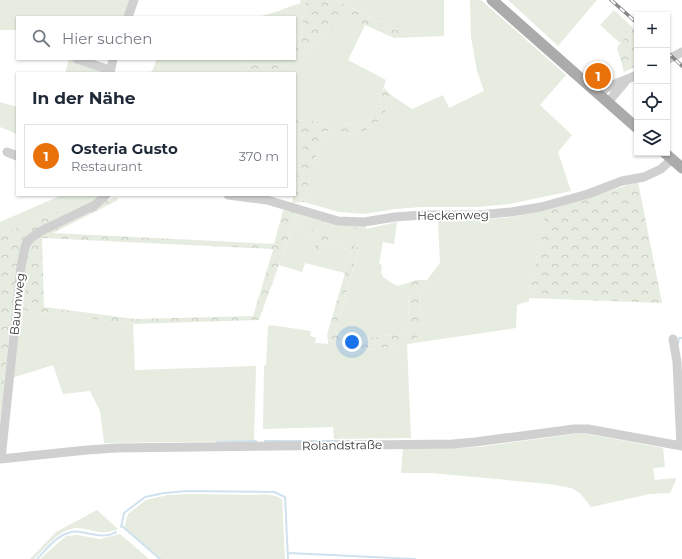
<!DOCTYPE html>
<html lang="de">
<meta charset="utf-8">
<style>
:root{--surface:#fff;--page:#f2f2f3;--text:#1f2937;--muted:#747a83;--line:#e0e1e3;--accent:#db2777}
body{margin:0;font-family:Montserrat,sans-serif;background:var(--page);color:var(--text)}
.controls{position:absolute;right:12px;top:12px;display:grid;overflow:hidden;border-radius:0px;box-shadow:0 1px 3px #0004}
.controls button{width:36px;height:36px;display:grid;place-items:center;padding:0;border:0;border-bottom:1px solid var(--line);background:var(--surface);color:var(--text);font:20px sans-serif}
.you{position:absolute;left:352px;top:342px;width:14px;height:14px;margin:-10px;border:3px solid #fff;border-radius:50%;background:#1a73e8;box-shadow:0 0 0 6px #1a73e833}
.badge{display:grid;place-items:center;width:26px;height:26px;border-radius:50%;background:var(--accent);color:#fff;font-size:13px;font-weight:700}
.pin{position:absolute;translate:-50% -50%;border:2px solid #fff;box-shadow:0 1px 4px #0006}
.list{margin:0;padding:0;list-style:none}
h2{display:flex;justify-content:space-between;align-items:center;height:52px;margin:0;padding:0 16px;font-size:17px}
h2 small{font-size:13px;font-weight:400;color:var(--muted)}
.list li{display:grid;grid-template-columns:26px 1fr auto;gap:12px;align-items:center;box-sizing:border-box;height:64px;margin:0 8px 8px;padding:0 8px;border:1px solid var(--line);border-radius:0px}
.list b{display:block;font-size:15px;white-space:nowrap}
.list p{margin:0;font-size:13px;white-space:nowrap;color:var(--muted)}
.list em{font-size:13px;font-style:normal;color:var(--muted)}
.icon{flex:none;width:22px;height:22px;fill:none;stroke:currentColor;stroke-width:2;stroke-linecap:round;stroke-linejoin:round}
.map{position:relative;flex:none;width:682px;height:559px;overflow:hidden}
.search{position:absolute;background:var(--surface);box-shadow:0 1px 3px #0004;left:16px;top:16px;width:280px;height:44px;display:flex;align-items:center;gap:10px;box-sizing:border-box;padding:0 14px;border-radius:0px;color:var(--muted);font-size:15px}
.panel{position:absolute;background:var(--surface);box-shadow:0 1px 3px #0004;left:16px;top:72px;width:280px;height:124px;border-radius:0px}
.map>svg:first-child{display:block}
.grass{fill:#e6ecdf}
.forest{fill:url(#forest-crowns);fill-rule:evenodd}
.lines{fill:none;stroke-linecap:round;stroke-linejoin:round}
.stream{stroke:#cfe2ee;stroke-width:2}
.minor{stroke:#d0d0d0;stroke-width:9}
.major{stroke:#ababab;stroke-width:11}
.rail-casing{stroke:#888;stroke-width:3.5}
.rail{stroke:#fff;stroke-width:2;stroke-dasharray:6;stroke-linecap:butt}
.labels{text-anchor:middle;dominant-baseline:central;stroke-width:4;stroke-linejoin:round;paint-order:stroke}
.street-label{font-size:12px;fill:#333;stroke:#fff}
</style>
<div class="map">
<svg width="682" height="559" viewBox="0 0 682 559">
<defs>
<pattern id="forest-crowns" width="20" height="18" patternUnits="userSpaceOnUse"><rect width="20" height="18" fill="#e6ecdf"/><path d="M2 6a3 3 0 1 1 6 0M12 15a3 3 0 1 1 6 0" fill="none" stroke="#c6cbc0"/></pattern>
</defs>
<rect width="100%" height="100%" fill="#fff"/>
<path class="grass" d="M 0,0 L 130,0 L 125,17 L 17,17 L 17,30 L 0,30 Z
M 300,0 L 306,0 L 301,36 L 295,39 L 295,17 L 258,17 L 282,10 L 283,9 L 301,3 Z
M 336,0 L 444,0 L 444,32 L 404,34 Z
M 470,0 L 481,0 L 566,75 L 540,105 L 572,135 L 558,152 L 571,191 L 510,204 L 478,207 L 421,207 L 395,209 L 364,214 L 339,212 L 304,202 L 323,131 L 357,134 L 385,113 L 391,95 L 412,109 L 443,95 L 449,108 L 484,91 L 477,71 L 471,37 Z
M 508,0 L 597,0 L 558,46 Z
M 614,10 L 633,28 L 620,43 L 600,25 Z
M 345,15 L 365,25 L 348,60 L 386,80 L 377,108 L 371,117 L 357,124 L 295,120 L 295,73 L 272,73 L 293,59 L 295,59 L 295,58 L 332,32 Z
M 69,59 L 72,59 L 106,73 L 65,73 Z
M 157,59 L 238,59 L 249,66 L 247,73 L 148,73 L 152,71 Z
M 0,102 L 17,107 L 17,134 L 0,127 Z
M 295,134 L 306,136 L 295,190 Z
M 62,195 L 101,195 L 91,204 L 73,212 L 69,207 L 0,235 L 0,222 Z
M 544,211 L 544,230 L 530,288 L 529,301 L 517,305 L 516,328 L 414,343 L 423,327 L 419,297 L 427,280 L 440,263 L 438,220 L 477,220 L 512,217 Z
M 295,215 L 339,228 L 366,229 L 397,222 L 394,244 L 383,242 L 379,264 L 382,265 L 381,272 L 383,277 L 390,282 L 398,286 L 408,283 L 409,330 L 404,334 L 352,339 L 335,333 L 359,249 L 293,222 Z
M 293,226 L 317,238 L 313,252 L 318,254 L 324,240 L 351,252 L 345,273 L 305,263 L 302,272 L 279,265 Z
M 20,310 L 133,324 L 135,370 L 256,366 L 254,441 L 104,443 L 100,411 L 90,391 L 63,394 L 53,365 L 12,378 Z
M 270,325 L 311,331 L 310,336 L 316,338 L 315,343 L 328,344 L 328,340 L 354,347 L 371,350 L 407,344 L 411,438 L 334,439 L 333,427 L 263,429 L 264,365 L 266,365 L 268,327 Z
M 574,434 L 588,434 L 663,448 L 665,467 L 653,468 L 655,480 L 675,478 L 676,480 L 670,493 L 650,494 L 591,507 L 580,493 L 571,488 L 549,484 L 431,473 L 401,473 L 403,448 L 453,448 L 479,447 Z
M 192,494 L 255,495 C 265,494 273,494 282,499 L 285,559 L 160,559 L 124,529 L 128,514 L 146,500 L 168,495 Z
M 97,510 L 118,529 C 98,537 94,528 76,528 C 59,529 45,549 34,559 L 30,559 L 56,532 Z
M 120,534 L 149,559 L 40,559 L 66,536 L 77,535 L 100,539 Z"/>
<path class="forest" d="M 306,0 L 336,0 L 404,34 L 444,32 L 444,36 L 394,38 L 345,16 L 332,32 L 295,58 L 295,39 L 301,36 Z
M 633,28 L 637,31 L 637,66 L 624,72 L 617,47 Z
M 238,59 L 293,59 L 272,73 L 247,73 L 249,66 Z
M 384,88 L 391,95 L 385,113 L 374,126 L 357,134 L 323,131 L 304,202 L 292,203 L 305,136 L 295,134 L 295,120 L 357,124 L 371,117 L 377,108 Z
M 638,182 L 662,303 L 529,298 L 530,288 L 544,230 L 544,211 Z
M 116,197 L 118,200 L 53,233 L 274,244 L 284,207 L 366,226 L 366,229 L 339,228 L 295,215 L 293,222 L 359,248 L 335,333 L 352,339 L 404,334 L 409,330 L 408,283 L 416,280 L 427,280 L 419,297 L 423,327 L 414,343 L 371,350 L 354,347 L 328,340 L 327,335 L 351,252 L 324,240 L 318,254 L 313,252 L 317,238 L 293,226 L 259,320 L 133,324 L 12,309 L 0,424 L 0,235 L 69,207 L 77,216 L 103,201 ZM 42,238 L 273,249 L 273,250 L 253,316 L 135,319 L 44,307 Z"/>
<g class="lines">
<path class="stream" d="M 678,344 L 679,338 L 682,338
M 265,441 L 370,441
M 217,442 L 256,441
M 122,526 L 160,559
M 121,527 L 124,513 L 145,497 L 164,493 L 187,491 L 274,492 L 285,497 L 288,559
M 288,553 L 415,559
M 37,559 C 46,550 55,537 68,533 C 81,528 94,538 108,535 C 110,535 114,533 116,532"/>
<path class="minor" d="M 128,17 L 134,0
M 77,59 L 110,70
M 667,60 L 682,52
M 110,73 L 113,59
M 599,95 L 606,88 L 637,75
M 608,102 L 625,82
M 7,152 L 17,156
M 228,195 L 267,200 L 338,221 L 364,222 L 395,217 L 422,215 L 478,215 L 511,212 L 541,207 L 588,194 L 622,181 L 644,177 L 661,169 L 672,159
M 673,339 L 677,362 L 681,446
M 0,459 L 87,450 L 116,448 L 453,444 L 475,442 L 574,429 L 588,429 L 682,446
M 1,459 L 21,267 L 25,247 L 27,242 L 31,238 L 41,231 L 95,205 L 106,195"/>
<path class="major" d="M 492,0 L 637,128
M 665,153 L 682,168"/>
<g class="rail-casing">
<path id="rail" d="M 611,0 L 637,23
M 667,52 L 682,66"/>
</g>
<use href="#rail" class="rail"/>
</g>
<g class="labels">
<g class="street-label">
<text transform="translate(453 215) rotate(-1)">Heckenweg</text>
<text transform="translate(17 304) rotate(-84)">Baumweg</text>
<text transform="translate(342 445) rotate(-1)">Rolandstraße</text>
</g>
</g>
</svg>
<div class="controls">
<button>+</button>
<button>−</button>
<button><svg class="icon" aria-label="locate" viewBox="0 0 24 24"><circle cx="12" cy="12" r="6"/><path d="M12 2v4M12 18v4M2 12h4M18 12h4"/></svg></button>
<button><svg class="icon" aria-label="layers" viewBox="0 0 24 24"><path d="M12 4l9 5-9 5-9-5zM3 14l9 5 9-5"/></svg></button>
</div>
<div class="you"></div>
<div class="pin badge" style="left:598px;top:76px;background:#e8710a">1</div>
<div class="search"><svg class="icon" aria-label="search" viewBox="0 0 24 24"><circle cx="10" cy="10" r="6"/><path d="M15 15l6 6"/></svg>Hier suchen</div>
<section class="panel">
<h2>In der Nähe<small></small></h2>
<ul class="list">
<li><span class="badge" style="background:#e8710a">1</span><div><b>Osteria Gusto</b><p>Restaurant</p></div><em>370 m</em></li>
</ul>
</section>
</div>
